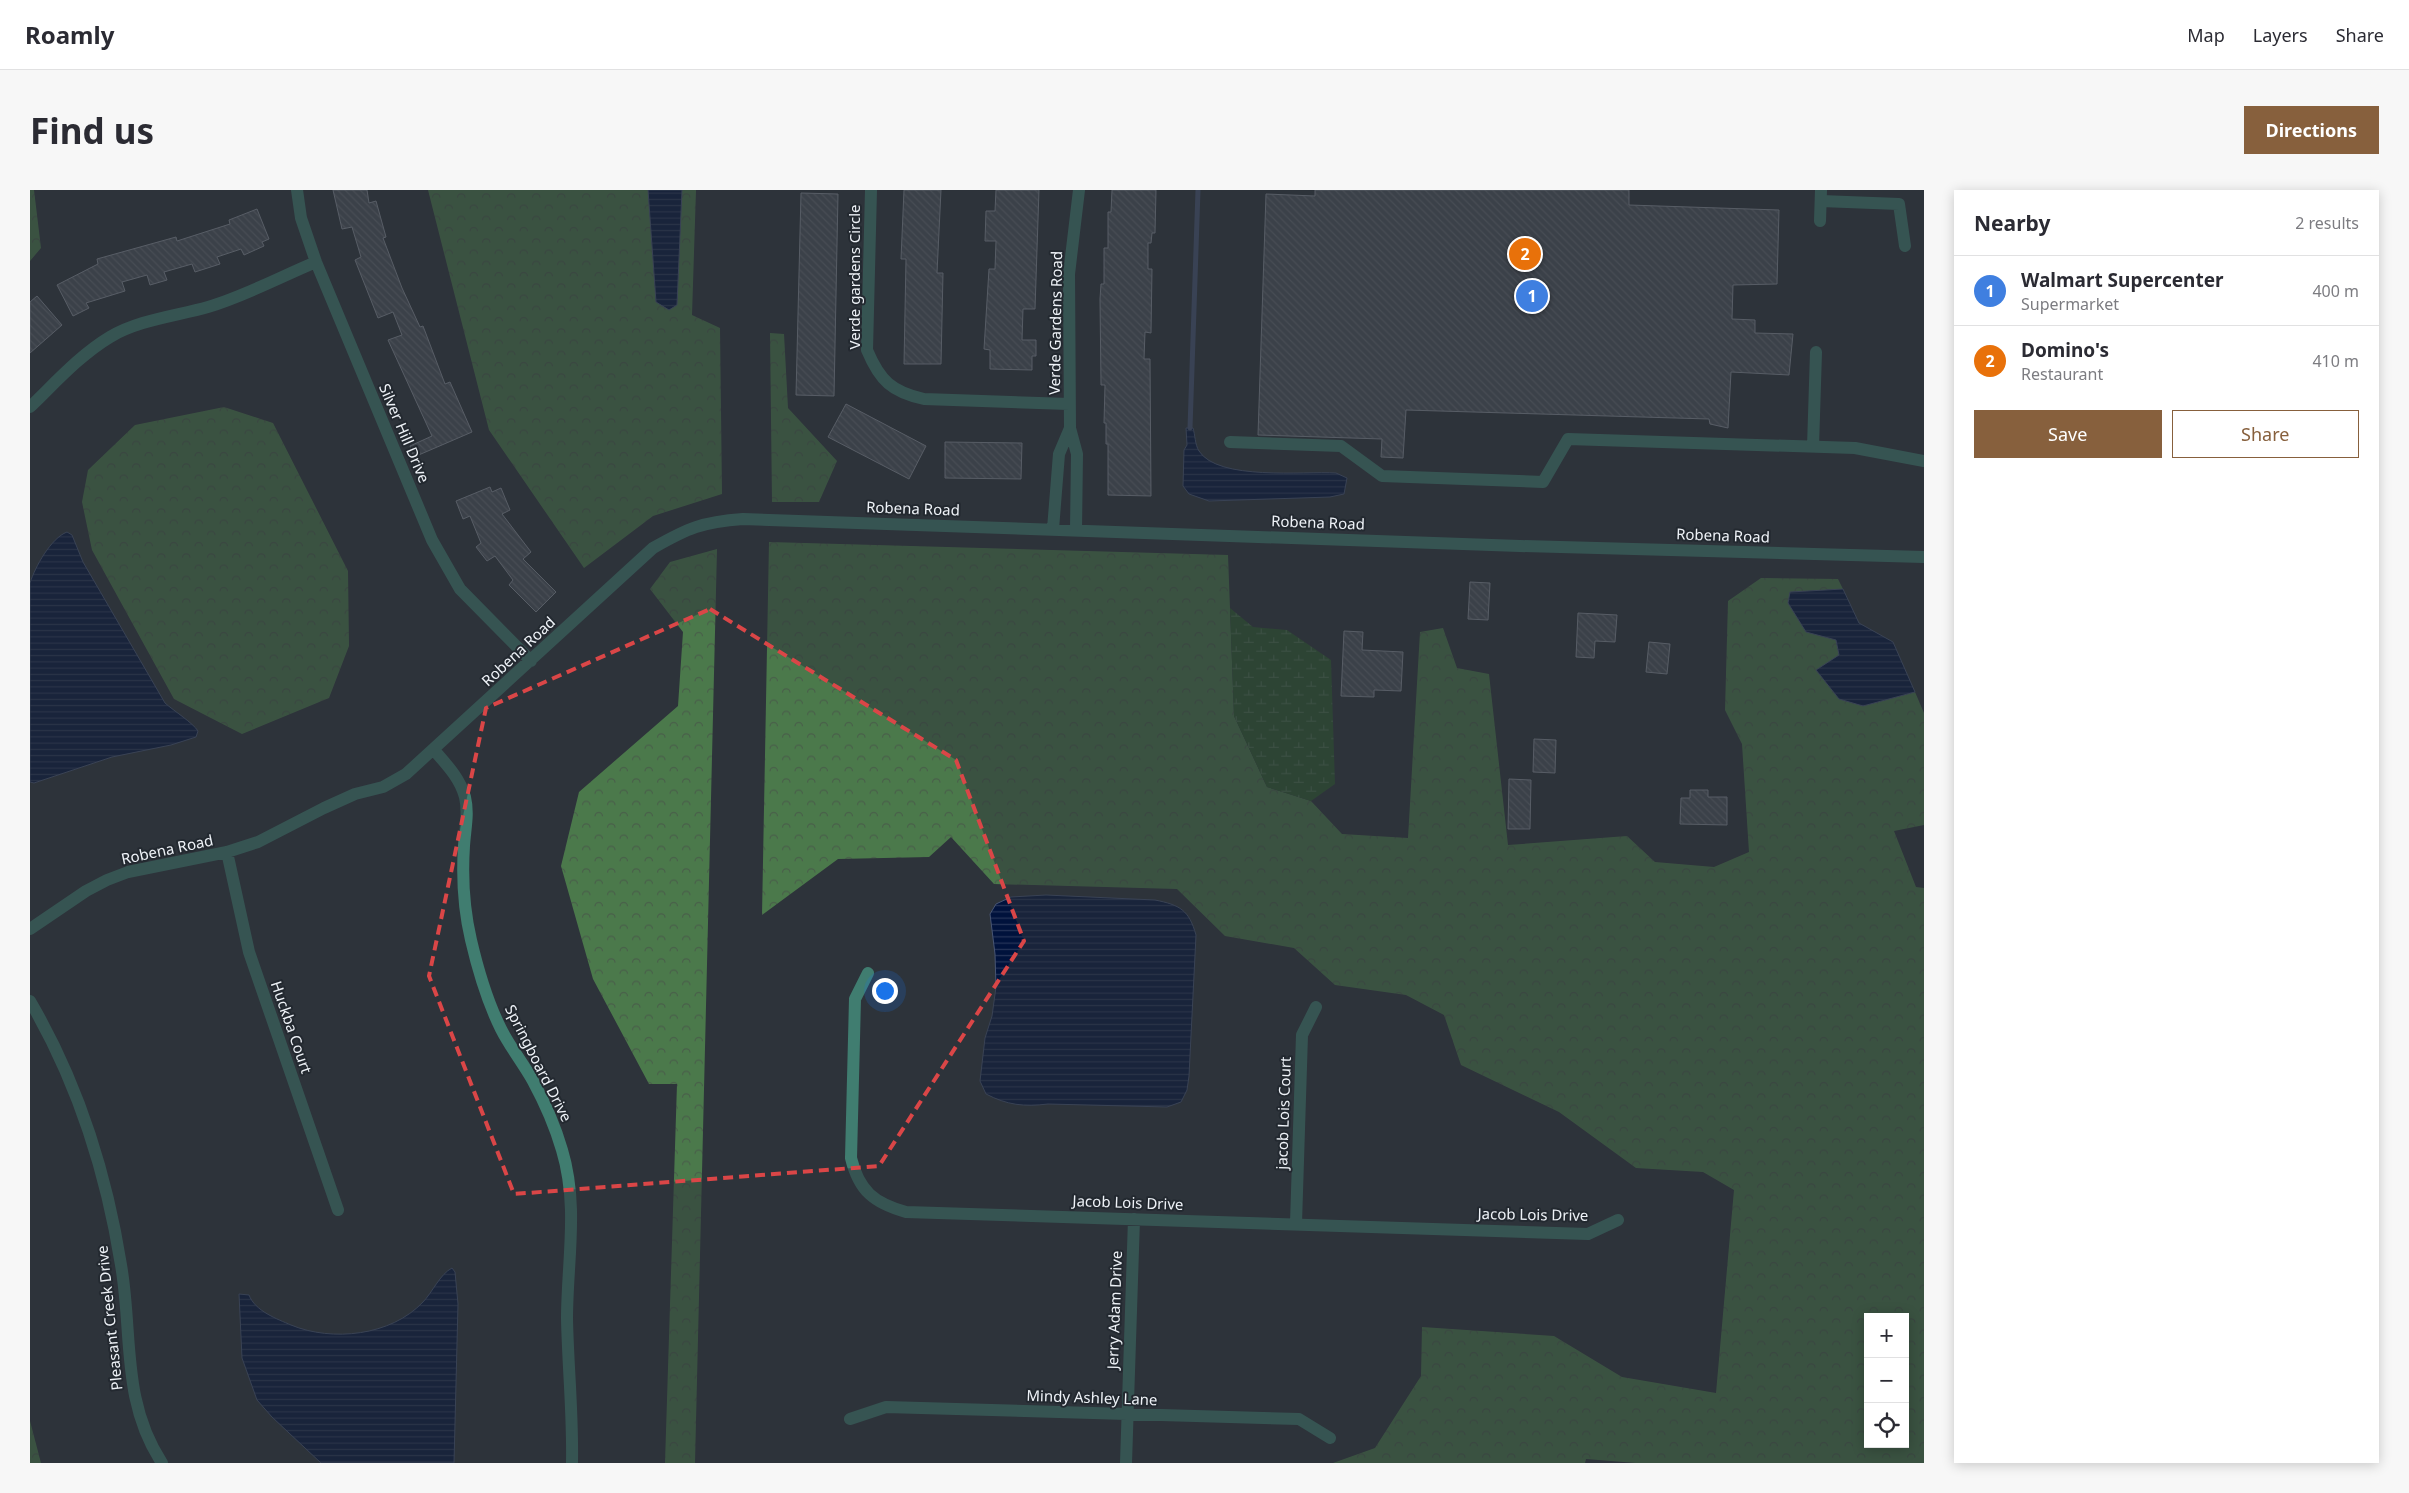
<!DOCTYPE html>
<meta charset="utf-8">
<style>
:root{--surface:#fff;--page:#f7f7f7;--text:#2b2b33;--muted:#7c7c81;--line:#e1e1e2;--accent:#87603d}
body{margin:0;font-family:"Noto Sans",sans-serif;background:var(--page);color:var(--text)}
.controls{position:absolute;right:15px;bottom:15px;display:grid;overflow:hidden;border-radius:0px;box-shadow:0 2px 12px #0003}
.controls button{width:45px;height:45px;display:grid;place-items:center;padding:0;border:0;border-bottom:1px solid var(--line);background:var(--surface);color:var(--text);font:25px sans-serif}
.you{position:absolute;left:854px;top:800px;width:18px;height:18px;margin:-12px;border:4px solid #fff;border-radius:50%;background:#1a73e8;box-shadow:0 0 0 8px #1a73e833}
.badge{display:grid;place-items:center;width:32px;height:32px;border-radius:50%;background:var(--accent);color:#fff;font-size:16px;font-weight:700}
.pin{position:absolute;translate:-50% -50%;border:2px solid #fff;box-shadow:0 1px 5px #0006}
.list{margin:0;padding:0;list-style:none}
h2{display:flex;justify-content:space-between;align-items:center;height:65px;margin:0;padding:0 20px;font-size:21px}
h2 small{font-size:16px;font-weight:400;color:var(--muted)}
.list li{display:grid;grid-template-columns:32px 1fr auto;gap:15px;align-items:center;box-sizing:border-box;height:70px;padding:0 20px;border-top:1px solid var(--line)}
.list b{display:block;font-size:19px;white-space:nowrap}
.list p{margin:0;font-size:16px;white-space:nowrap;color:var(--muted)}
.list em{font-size:16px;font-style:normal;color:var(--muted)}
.actions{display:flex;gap:10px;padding:15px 20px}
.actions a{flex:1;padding:11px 0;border:1px solid var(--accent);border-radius:0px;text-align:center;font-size:18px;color:var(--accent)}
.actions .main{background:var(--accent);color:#fff}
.icon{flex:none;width:28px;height:28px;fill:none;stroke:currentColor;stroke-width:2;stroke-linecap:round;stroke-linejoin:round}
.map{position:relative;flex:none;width:1894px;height:1273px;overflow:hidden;border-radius:0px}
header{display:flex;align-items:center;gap:30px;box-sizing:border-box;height:70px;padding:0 25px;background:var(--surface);border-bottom:1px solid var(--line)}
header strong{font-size:24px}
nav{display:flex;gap:28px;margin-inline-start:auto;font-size:18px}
.intro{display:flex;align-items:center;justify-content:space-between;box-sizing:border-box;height:120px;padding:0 30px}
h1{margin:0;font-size:35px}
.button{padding:12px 22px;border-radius:0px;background:var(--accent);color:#fff;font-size:18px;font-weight:700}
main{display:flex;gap:30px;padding:0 30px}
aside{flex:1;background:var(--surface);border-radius:0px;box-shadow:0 2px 12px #0003}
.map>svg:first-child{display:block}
.forest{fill:url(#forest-crowns);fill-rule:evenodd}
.wetland{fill:url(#wetland-marsh)}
.water{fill:url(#water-rules);stroke:#475574}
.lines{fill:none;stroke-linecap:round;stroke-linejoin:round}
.stream{stroke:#475574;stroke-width:5}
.building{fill:url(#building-back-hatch);stroke:#8a909a}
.minor{stroke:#407d70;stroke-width:12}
.marked{fill:none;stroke:#da4647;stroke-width:4;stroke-dasharray:10 6;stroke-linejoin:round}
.labels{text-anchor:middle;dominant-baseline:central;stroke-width:4;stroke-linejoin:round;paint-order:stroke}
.street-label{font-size:15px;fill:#eef2f7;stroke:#232930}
</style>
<header>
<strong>Roamly</strong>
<nav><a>Map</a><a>Layers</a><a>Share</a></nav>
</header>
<div class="intro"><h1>Find us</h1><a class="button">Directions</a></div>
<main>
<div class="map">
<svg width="1894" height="1273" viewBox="0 0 1894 1273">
<defs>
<pattern id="forest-crowns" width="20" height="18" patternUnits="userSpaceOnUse" patternTransform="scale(1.25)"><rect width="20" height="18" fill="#4b794b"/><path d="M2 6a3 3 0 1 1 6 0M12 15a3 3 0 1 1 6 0" fill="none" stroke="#495f4a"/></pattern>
<pattern id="wetland-marsh" width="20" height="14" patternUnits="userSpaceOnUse" patternTransform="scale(1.25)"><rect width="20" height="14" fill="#2d592e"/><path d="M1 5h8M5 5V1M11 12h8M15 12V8" fill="none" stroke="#4c714d"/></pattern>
<pattern id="water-rules" width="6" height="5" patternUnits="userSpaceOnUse" patternTransform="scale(1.25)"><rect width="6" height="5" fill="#00123c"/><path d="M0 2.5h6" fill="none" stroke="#263559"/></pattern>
<pattern id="building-back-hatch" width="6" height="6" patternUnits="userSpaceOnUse" patternTransform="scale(1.25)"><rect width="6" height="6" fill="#4d535c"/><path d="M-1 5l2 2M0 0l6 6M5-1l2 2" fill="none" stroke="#676c74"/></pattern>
</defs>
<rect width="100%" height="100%" fill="#2d333a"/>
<path class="forest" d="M 0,0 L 4,0 L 11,58 L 0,71 Z
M 398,0 L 618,0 L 626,112 L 647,115 L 652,0 L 666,0 L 662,125 L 690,138 L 692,304 L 623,326 L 554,378 L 459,240 Z
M 740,143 L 754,144 L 758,218 L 807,271 L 789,312 L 742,312 Z
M 194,217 L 243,233 L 318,381 L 319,456 L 299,508 L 212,544 L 144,509 L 62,360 L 52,312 L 58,280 L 105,235 Z
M 739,352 L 1198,365 L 1204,526 L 1237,597 L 1281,611 L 1312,644 L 1378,648 L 1390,442 L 1413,438 L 1427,478 L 1459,484 L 1478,655 L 1597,646 L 1625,672 L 1684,677 L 1719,662 L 1712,554 L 1695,520 L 1698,411 L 1731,388 L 1808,389 L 1813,399 L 1760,402 L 1806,450 L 1809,465 L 1787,480 L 1833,516 L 1885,502 L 1894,523 L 1894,635 L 1864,641 L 1886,697 L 1894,698 L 1894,1273 L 1606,1273 L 1556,1269 L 1555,1273 L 1303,1273 L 1345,1258 L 1391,1186 L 1392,1137 L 1524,1146 L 1592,1187 L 1686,1203 L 1704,1000 L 1673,982 L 1606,978 L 1529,922 L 1431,875 L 1414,825 L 1376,805 L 1305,795 L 1264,758 L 1195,746 L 1147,699 L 964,694 L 921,647 L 899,667 L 808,669 L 732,725 ZM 1838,1127 L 1875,1127 L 1875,1254 L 1838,1254 Z
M 687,359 L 665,1273 L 635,1273 L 647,894 L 619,894 L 563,789 L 531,676 L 549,602 L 648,516 L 653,442 L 620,399 L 640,372 Z
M 0,1231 L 11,1273 L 0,1273 Z"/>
<path class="wetland" d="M 1200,418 L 1223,437 L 1257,440 L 1301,470 L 1305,594 L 1281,611 L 1237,597 L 1204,526 Z"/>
<path class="water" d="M 618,0 L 652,0 L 647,115 L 639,120 L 626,112 Z
M 1156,238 L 1163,238 C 1165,244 1165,255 1169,261 C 1188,291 1274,281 1306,283 L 1317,288 L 1314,304 L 1300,307 L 1179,311 L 1159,304 L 1153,296 L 1154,260 L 1157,255 Z
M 37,342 L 42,345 L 53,372 L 135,513 C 144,521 163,533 168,541 L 166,547 L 141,555 L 82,567 L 4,593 L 0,592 L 0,393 C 5,377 21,348 37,342 Z
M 1813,399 L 1829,433 L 1863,452 L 1885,502 L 1833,516 L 1809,509 L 1786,480 L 1809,465 L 1806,450 L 1776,442 L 1758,413 L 1760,402 Z
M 1016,705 L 1125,710 C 1150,715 1159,720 1166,745 L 1159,886 L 1157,900 L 1151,912 L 1137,917 L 1018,914 C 994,917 977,915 956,904 L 950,891 L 955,848 L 962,826 L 966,797 L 965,764 L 960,724 L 966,714 L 981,707 Z
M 422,1078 L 425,1082 L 428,1114 L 424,1273 L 291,1273 L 242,1227 L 227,1210 L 212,1168 L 209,1104 L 219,1105 C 225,1121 247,1129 261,1135 C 302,1152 361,1146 393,1112 C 402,1103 410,1084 422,1078 Z"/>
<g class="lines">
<path class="stream" d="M 1160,238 L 1168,0"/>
</g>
<path class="building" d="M 303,0 L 337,0 L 339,13 L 346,11 L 356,47 L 353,48 L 372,98 L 390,137 L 393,136 L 415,194 L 420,192 L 442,242 L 384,267 L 380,256 L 402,246 L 358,150 L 372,145 L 363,122 L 348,128 L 325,70 L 331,67 L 322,37 L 312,39 Z
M 874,0 L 911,0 L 907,83 L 913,83 L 911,174 L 874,174 L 876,69 L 871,69 Z
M 966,0 L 1009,0 L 1005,119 L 993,119 L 992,150 L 1006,150 L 1006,166 L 1002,166 L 1002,180 L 960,179 L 960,160 L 954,159 L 959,79 L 965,79 L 966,51 L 955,51 L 956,21 L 965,21 Z
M 1082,0 L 1126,0 L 1125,43 L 1122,43 L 1121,53 L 1118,53 L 1118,79 L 1122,79 L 1121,143 L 1115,142 L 1114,169 L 1120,169 L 1121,306 L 1078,305 L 1078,254 L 1076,254 L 1076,233 L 1074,233 L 1075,195 L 1071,195 L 1070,109 L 1071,94 L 1074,94 L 1074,58 L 1078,58 L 1078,22 L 1081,22 Z
M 1285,0 L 1599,0 L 1599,15 L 1749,20 L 1747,94 L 1703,95 L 1702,129 L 1725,130 L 1725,143 L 1763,144 L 1759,185 L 1701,182 L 1698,238 L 1680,234 L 1679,229 L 1376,220 L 1373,268 L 1351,267 L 1352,249 L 1228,245 L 1236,4 L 1285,6 Z
M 771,3 L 808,4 L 804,206 L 766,205 Z
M 227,19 L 239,49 L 232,52 L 234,56 L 214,65 L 211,59 L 187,67 L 190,74 L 165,82 L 162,74 L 134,82 L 137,90 L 120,95 L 117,85 L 92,92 L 95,101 L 56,113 L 59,118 L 43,126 L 27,95 L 68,74 L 67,69 L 146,47 L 147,51 L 200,34 L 199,30 Z
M 7,106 L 32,135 L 0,163 L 0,112 Z
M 816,214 L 896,256 L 879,289 L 798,247 Z
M 915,252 L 992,253 L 991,289 L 915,288 Z
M 460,297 L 462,302 L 471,298 L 480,320 L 472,324 L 501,362 L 493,369 L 526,402 L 506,422 L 479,395 L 483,390 L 465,366 L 457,371 L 446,357 L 451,353 L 440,326 L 433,329 L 426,311 Z
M 1440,392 L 1460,393 L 1458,430 L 1438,429 Z
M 1548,423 L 1587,425 L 1585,452 L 1565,451 L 1564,468 L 1546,467 Z
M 1314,441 L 1333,442 L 1332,460 L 1373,462 L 1371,501 L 1344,500 L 1344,507 L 1311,506 Z
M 1619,452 L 1640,454 L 1637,484 L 1616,482 Z
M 1504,549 L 1526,550 L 1525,583 L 1503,582 Z
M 1479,589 L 1501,590 L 1500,639 L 1478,639 Z
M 1660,600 L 1678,600 L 1678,607 L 1697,607 L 1697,635 L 1650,634 L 1651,608 L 1660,608 Z"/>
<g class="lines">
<path class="minor" d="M 267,0 L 271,28 L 286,72 L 402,350 L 430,399 L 501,471
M 841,0 L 837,160 C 850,191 862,202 894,209 L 1039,214
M 1791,11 L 1869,14 L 1875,56
M 1790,31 L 1791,0
M 0,217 C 25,193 50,165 80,147 C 108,130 146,126 178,117 C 215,106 250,87 286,72
M 1200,252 L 1311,256 L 1352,286 L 1513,292 L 1538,249 L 1825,258 L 1894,271
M 1783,257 L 1786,162
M 1023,339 L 1029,264 L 1040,238
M 1046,340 L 1047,264 L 1040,238 L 1039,84 L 1049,0
M 404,560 C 416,574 430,588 435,607 C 439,624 435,639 434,656 C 432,686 434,720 441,750 C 448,780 457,811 471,839 C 480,857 493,873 503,891 C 515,913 525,936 532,960 C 549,1016 537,1072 537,1129 C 538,1177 543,1225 542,1273
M 197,662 L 219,762 L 308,1020
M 0,739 L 56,701 L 77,690 L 98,682 L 197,662 L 228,652 L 294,618 L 325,604 L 353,597 L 376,584 L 623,358 C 658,338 672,332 713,329 L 1490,356 L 1894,367
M 838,783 L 825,809 L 821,968 C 829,1001 844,1013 876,1022 L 1558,1044 L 1588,1030
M 0,811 C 48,893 76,981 91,1075 C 103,1144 91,1211 132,1273
M 1266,1033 L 1272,845 L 1286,817
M 820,1229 L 856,1217 L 1269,1229 L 1300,1248
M 1096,1273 L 1104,1029"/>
</g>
<path d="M0 0H1894V1273H0ZM 680,419 L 926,570 L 994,751 L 849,976 L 484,1004 L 399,786 L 456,518 Z" fill="#2d333a" fill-opacity=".55" fill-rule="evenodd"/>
<path class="marked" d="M 680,419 L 926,570 L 994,751 L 849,976 L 484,1004 L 399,786 L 456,518 Z"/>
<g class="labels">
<g class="street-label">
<text transform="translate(824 87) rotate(-90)">Verde gardens Circle</text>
<text transform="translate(1025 133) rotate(-89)">Verde Gardens Road</text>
<text transform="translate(375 243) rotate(67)">Silver Hill Drive</text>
<text transform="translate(883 318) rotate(2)">Robena Road</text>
<text transform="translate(1288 332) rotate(2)">Robena Road</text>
<text transform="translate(1693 345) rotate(2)">Robena Road</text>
<text transform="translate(488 461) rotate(-43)">Robena Road</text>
<text transform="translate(137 659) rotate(-12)">Robena Road</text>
<text transform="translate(262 837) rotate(71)">Huckba Court</text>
<text transform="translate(509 873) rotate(63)">Springboard Drive</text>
<text transform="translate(1253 923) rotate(-88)">jacob Lois Court</text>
<text transform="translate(1098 1012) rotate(2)">Jacob Lois Drive</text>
<text transform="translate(1503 1024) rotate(1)">Jacob Lois Drive</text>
<text transform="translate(1084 1120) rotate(-88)">Jerry Adam Drive</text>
<text transform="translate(79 1128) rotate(-96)">Pleasant Creek Drive</text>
<text transform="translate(1062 1207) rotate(2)">Mindy Ashley Lane</text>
</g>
</g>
</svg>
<div class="controls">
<button>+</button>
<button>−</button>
<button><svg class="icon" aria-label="locate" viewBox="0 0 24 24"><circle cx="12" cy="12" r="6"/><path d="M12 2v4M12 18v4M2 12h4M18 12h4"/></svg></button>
</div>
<div class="you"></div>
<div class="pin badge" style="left:1502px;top:106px;background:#3f7fe0">1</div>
<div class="pin badge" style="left:1495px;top:64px;background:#e8710a">2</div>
</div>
<aside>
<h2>Nearby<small>2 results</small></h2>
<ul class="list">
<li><span class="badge" style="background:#3f7fe0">1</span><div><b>Walmart Supercenter</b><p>Supermarket</p></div><em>400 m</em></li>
<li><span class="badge" style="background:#e8710a">2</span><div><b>Domino's</b><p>Restaurant</p></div><em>410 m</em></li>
</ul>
<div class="actions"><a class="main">Save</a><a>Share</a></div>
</aside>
</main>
